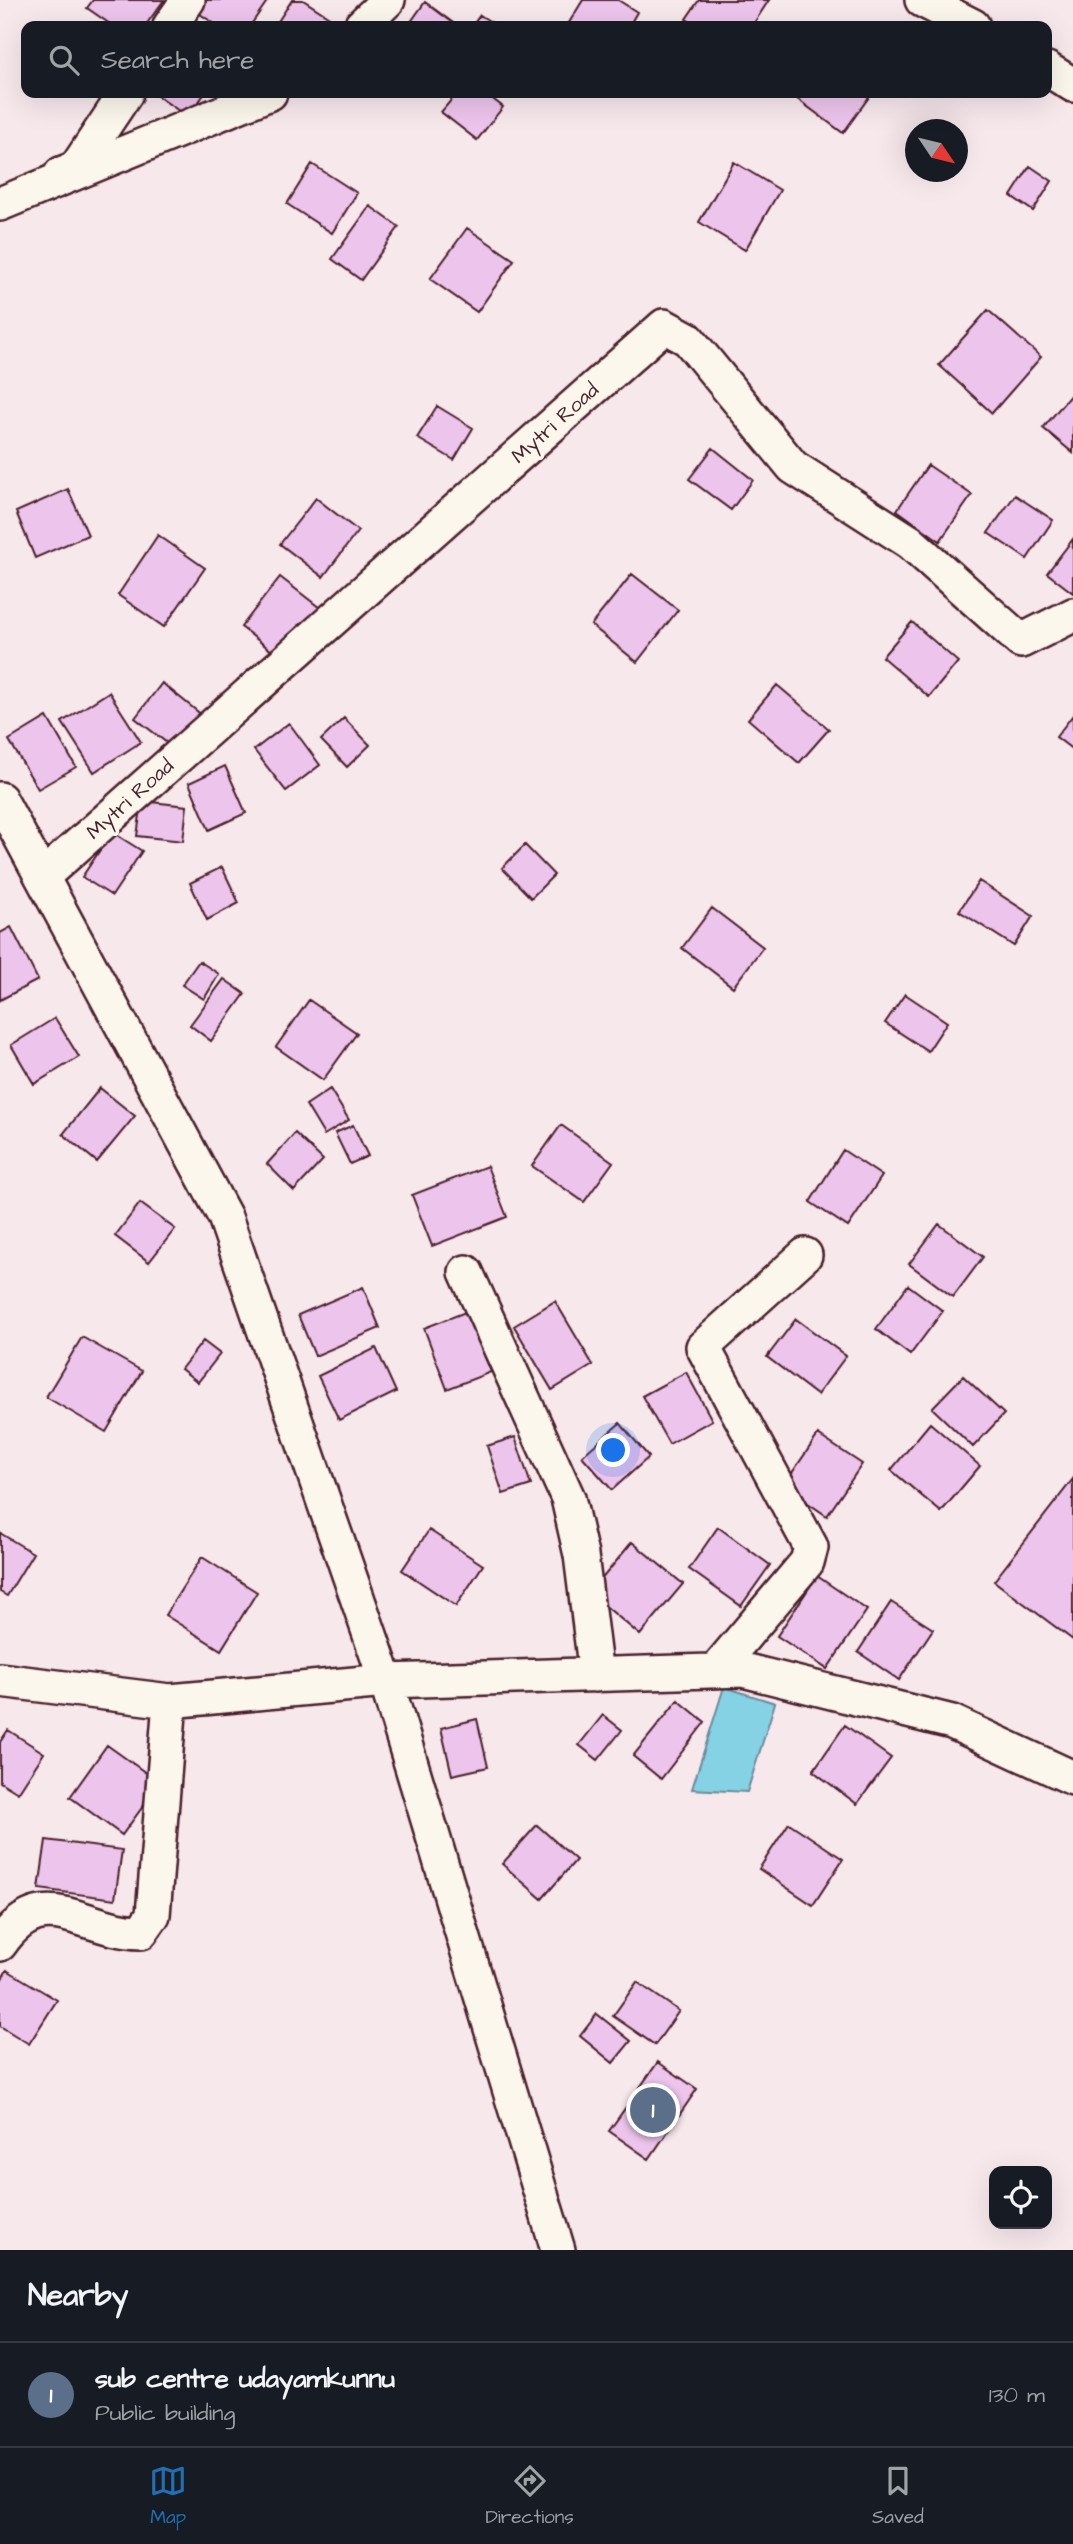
<!DOCTYPE html>
<style>
:root{--surface:#171b24;--page:#242831;--text:#f1f3f6;--muted:#9ea1a6;--line:#363941;--accent:#1f6fb2}
body{margin:0;font-family:"Architects Daughter",sans-serif;background:var(--page);color:var(--text)}
.controls{position:absolute;right:21px;bottom:21px;display:grid;overflow:hidden;border-radius:14px;box-shadow:0 7px 28px #0002}
.controls button{width:63px;height:63px;display:grid;place-items:center;padding:0;border:0;border-bottom:2px solid var(--line);background:var(--surface);color:var(--text);font:35px sans-serif}
.compass{position:absolute;left:905px;top:119px;width:63px;height:63px;border-radius:50%;background:var(--surface);box-shadow:0 7px 28px #0002;rotate:125deg}
.you{position:absolute;left:614px;top:1451px;width:24px;height:24px;margin:-18px;border:5px solid #fff;border-radius:50%;background:#1a73e8;box-shadow:0 0 0 10px #1a73e833}
.badge{display:grid;place-items:center;width:46px;height:46px;border-radius:50%;background:var(--accent);color:#fff;font-size:23px;font-weight:700}
.pin{position:absolute;translate:-50% -50%;border:4px solid #fff;box-shadow:0 2px 7px #0006}
.list{margin:0;padding:0;list-style:none}
h2{display:flex;justify-content:space-between;align-items:center;height:91px;margin:0;padding:0 28px;font-size:30px}
h2 small{font-size:23px;font-weight:400;color:var(--muted)}
.list li{display:grid;grid-template-columns:46px 1fr auto;gap:21px;align-items:center;box-sizing:border-box;height:105px;padding:0 28px;border-top:2px solid var(--line)}
.list b{display:block;font-size:26px;white-space:nowrap}
.list p{margin:0;font-size:23px;white-space:nowrap;color:var(--muted)}
.list em{font-size:23px;font-style:normal;color:var(--muted)}
.icon{flex:none;width:38px;height:38px;fill:none;stroke:currentColor;stroke-width:2;stroke-linecap:round;stroke-linejoin:round}
.map{position:relative;flex:none;width:1073px;height:2250px;overflow:hidden}
.search{position:absolute;background:var(--surface);box-shadow:0 7px 28px #0002;left:21px;right:21px;top:21px;height:77px;display:flex;align-items:center;gap:18px;box-sizing:border-box;padding:0 24px;border-radius:14px;color:var(--muted);font-size:26px}
.sheet{height:196px;background:var(--surface)}
nav{display:flex;justify-content:space-around;align-items:center;box-sizing:border-box;height:98px;border-top:2px solid var(--line);background:var(--surface);font-size:19px;color:var(--muted)}
nav a{display:grid;justify-items:center;gap:4px}
nav .on{color:var(--accent)}
.map>svg:first-child{display:block}
.water{fill:#85d2e5;stroke:#6d8a9b;stroke-width:2}
.building{fill:#edc4ec;stroke:#4a1f2b;stroke-width:2}
.lines{fill:none;stroke-linecap:round;stroke-linejoin:round}
.minor-casing{stroke:#4a1f2b;stroke-width:38}
.minor{stroke:#fbf7ec;stroke-width:33}
.labels{text-anchor:middle;dominant-baseline:central;stroke-width:7;stroke-linejoin:round;paint-order:stroke}
.street-label{font-size:21px;fill:#4a1f2b;stroke:#fbf7ec}
</style>
<div class="map">
<svg width="1073" height="2250" viewBox="0 0 1073 2250">
<rect width="100%" height="100%" fill="#f7e8ec"/>
<filter id="ink" filterUnits="userSpaceOnUse"><feTurbulence type="fractalNoise" baseFrequency=".0143" numOctaves="2"/><feDisplacementMap in="SourceGraphic" scale="14" xChannelSelector="R" yChannelSelector="G"/><feConvolveMatrix kernelMatrix="1 2 1 2 8 2 1 2 1" color-interpolation-filters="sRGB"/></filter>
<g filter="url(#ink)">
<path class="water" d="M 724,1687 L 775,1703 L 747,1792 L 692,1789 Z"/>
<path class="building" d="M 93,0 L 164,0 L 145,26 L 113,26 L 87,8 Z
M 205,0 L 268,0 L 250,26 L 218,26 L 197,12 Z
M 292,0 L 303,0 L 337,22 L 334,26 L 275,26 Z
M 583,0 L 618,0 L 637,12 L 629,26 L 567,26 Z
M 699,0 L 769,0 L 752,26 L 698,26 L 686,19 Z
M 425,2 L 456,25 L 455,26 L 408,26 Z
M 480,15 L 497,26 L 472,26 Z
M 153,93 L 205,93 L 188,117 Z
M 457,93 L 485,93 L 503,107 L 477,140 L 441,112 Z
M 800,93 L 863,93 L 869,97 L 843,133 L 796,98 Z
M 734,162 L 780,190 L 745,250 L 699,222 Z
M 312,164 L 357,193 L 332,233 L 287,204 Z
M 1030,166 L 1052,181 L 1033,211 L 1011,196 Z
M 370,206 L 399,227 L 361,280 L 332,259 Z
M 467,228 L 514,260 L 477,312 L 430,279 Z
M 988,310 L 1041,357 L 992,413 L 939,365 Z
M 1072,393 L 1073,393 L 1073,453 L 1043,428 Z
M 437,406 L 473,428 L 454,460 L 417,438 Z
M 713,448 L 753,480 L 731,510 L 689,479 Z
M 928,465 L 972,495 L 940,541 L 897,510 Z
M 68,489 L 88,535 L 35,558 L 16,512 Z
M 1015,495 L 1053,520 L 1027,559 L 988,533 Z
M 316,498 L 358,531 L 323,577 L 280,544 Z
M 158,535 L 205,568 L 164,627 L 118,595 Z
M 1073,539 L 1073,593 L 1047,573 Z
M 632,574 L 678,610 L 637,662 L 591,625 Z
M 280,577 L 329,615 L 290,665 L 241,627 Z
M 912,622 L 958,662 L 929,697 L 882,657 Z
M 162,683 L 203,716 L 176,750 L 135,718 Z
M 777,685 L 829,729 L 799,763 L 748,719 Z
M 109,692 L 141,742 L 94,772 L 62,722 Z
M 1073,715 L 1073,750 L 1056,737 Z
M 47,717 L 76,767 L 38,789 L 9,740 Z
M 344,718 L 370,745 L 347,767 L 321,740 Z
M 289,723 L 320,765 L 286,791 L 254,750 Z
M 225,766 L 246,813 L 209,830 L 189,783 Z
M 142,801 L 187,806 L 183,841 L 137,836 Z
M 112,832 L 142,851 L 112,896 L 82,877 Z
M 525,845 L 554,875 L 531,898 L 502,868 Z
M 222,867 L 239,903 L 207,920 L 190,883 Z
M 979,881 L 1033,916 L 1014,946 L 959,911 Z
M 712,908 L 763,947 L 733,987 L 682,948 Z
M 11,927 L 38,980 L 0,1000 L 0,933 Z
M 199,961 L 219,974 L 204,999 L 182,985 Z
M 224,979 L 245,994 L 211,1041 L 190,1025 Z
M 905,994 L 947,1022 L 928,1051 L 885,1023 Z
M 309,1000 L 357,1033 L 323,1080 L 276,1047 Z
M 55,1018 L 79,1057 L 34,1084 L 11,1045 Z
M 100,1088 L 135,1116 L 97,1162 L 63,1134 Z
M 330,1089 L 349,1120 L 324,1135 L 306,1105 Z
M 353,1125 L 368,1156 L 350,1164 L 335,1133 Z
M 561,1125 L 613,1162 L 584,1202 L 532,1166 Z
M 295,1133 L 323,1160 L 294,1191 L 267,1164 Z
M 843,1150 L 882,1176 L 848,1227 L 810,1202 Z
M 487,1166 L 507,1217 L 432,1246 L 412,1195 Z
M 140,1203 L 175,1229 L 149,1262 L 115,1236 Z
M 939,1224 L 983,1257 L 953,1297 L 909,1264 Z
M 908,1285 L 943,1311 L 910,1355 L 876,1329 Z
M 363,1287 L 380,1328 L 315,1356 L 298,1315 Z
M 555,1301 L 593,1365 L 552,1390 L 514,1326 Z
M 468,1311 L 491,1372 L 447,1389 L 424,1328 Z
M 796,1319 L 846,1356 L 817,1395 L 767,1357 Z
M 82,1337 L 142,1371 L 106,1432 L 46,1397 Z
M 203,1341 L 220,1354 L 198,1382 L 181,1369 Z
M 376,1348 L 396,1392 L 339,1420 L 318,1376 Z
M 686,1372 L 712,1420 L 669,1444 L 642,1396 Z
M 963,1376 L 1004,1414 L 973,1447 L 932,1408 Z
M 620,1423 L 649,1457 L 612,1490 L 582,1456 Z
M 930,1423 L 980,1466 L 941,1512 L 891,1470 Z
M 818,1435 L 862,1464 L 827,1516 L 783,1486 Z
M 515,1437 L 531,1485 L 503,1494 L 487,1446 Z
M 1073,1479 L 1073,1640 L 994,1581 Z
M 718,1527 L 770,1565 L 741,1606 L 689,1569 Z
M 429,1530 L 483,1565 L 456,1606 L 402,1570 Z
M 0,1533 L 33,1553 L 7,1596 L 0,1592 Z
M 632,1542 L 683,1584 L 640,1635 L 590,1593 Z
M 202,1557 L 257,1592 L 221,1650 L 165,1615 Z
M 817,1576 L 867,1610 L 827,1669 L 777,1636 Z
M 891,1602 L 933,1629 L 899,1680 L 858,1652 Z
M 678,1700 L 705,1722 L 661,1779 L 633,1756 Z
M 603,1715 L 622,1730 L 598,1760 L 579,1745 Z
M 477,1719 L 488,1767 L 452,1775 L 441,1728 Z
M 845,1725 L 891,1758 L 857,1804 L 813,1771 Z
M 8,1730 L 44,1753 L 18,1793 L 0,1782 L 0,1742 Z
M 107,1745 L 160,1783 L 122,1835 L 70,1797 Z
M 789,1823 L 843,1859 L 813,1905 L 759,1869 Z
M 537,1825 L 576,1860 L 542,1899 L 502,1864 Z
M 46,1840 L 122,1850 L 115,1899 L 39,1889 Z
M 7,1970 L 57,2000 L 29,2044 L 0,2026 L 0,1982 Z
M 637,1982 L 679,2011 L 655,2045 L 613,2016 Z
M 597,2014 L 631,2041 L 613,2063 L 580,2036 Z
M 658,2062 L 697,2089 L 649,2159 L 609,2131 Z"/>
<g class="lines">
<g class="minor-casing">
<path id="minor" d="M 922,0 L 973,26
M 170,26 L 188,0
M 361,26 L 388,0
M 1047,69 L 1073,85
M 61,174 L 76,168 L 126,93
M 0,204 L 270,93
M 0,799 L 225,1217 L 386,1681 L 558,2250
M 42,877 L 664,326 L 688,339 L 793,467 L 910,542 L 1021,641 L 1073,615
M 466,1272 L 568,1498 L 581,1555 L 596,1675
M 715,1671 L 807,1562 L 811,1547 L 703,1347 L 805,1255
M 0,1680 L 170,1701 L 386,1681 L 743,1670 L 952,1722 L 1073,1778
M 0,1944 C 44,1881 81,1931 141,1932 L 153,1915 L 170,1701"/>
</g>
<use href="#minor" class="minor"/>
</g>
</g>
<g class="labels">
<g class="street-label">
<text transform="translate(555 423) rotate(-42)">Mytri Road</text>
<text transform="translate(130 799) rotate(-42)">Mytri Road</text>
</g>
</g>
</svg>
<div class="controls">
<button><svg class="icon" aria-label="locate" viewBox="0 0 24 24"><circle cx="12" cy="12" r="6"/><path d="M12 2v4M12 18v4M2 12h4M18 12h4"/></svg></button>
</div>
<svg class="compass" viewBox="-18 -18 36 36"><path d="M0-13l5 13h-10z" fill="#e53935"/><path d="M0 13l5-13h-10z" fill="#9ea1a6"/></svg>
<div class="you"></div>
<div class="pin badge" style="left:653px;top:2110px;background:#5c6f8a">1</div>
<div class="search"><svg class="icon" aria-label="search" viewBox="0 0 24 24"><circle cx="10" cy="10" r="6"/><path d="M15 15l6 6"/></svg>Search here</div>
</div>
<section class="sheet">
<h2>Nearby<small></small></h2>
<ul class="list">
<li><span class="badge" style="background:#5c6f8a">1</span><div><b>sub centre udayamkunnu</b><p>Public building</p></div><em>130 m</em></li>
</ul>
</section>
<nav>
<a class="on"><svg class="icon" aria-label="map" viewBox="0 0 24 24"><path d="M3 6l6-2 6 2 6-2v14l-6 2-6-2-6 2zM9 4v14M15 6v14"/></svg>Map</a>
<a><svg class="icon" aria-label="directions" viewBox="0 0 24 24"><path d="M12 3l9 9-9 9-9-9zM9 14v-3h6M13 9l2 2-2 2"/></svg>Directions</a>
<a><svg class="icon" aria-label="saved" viewBox="0 0 24 24"><path d="M7 4h10v16l-5-4-5 4z"/></svg>Saved</a>
</nav>
